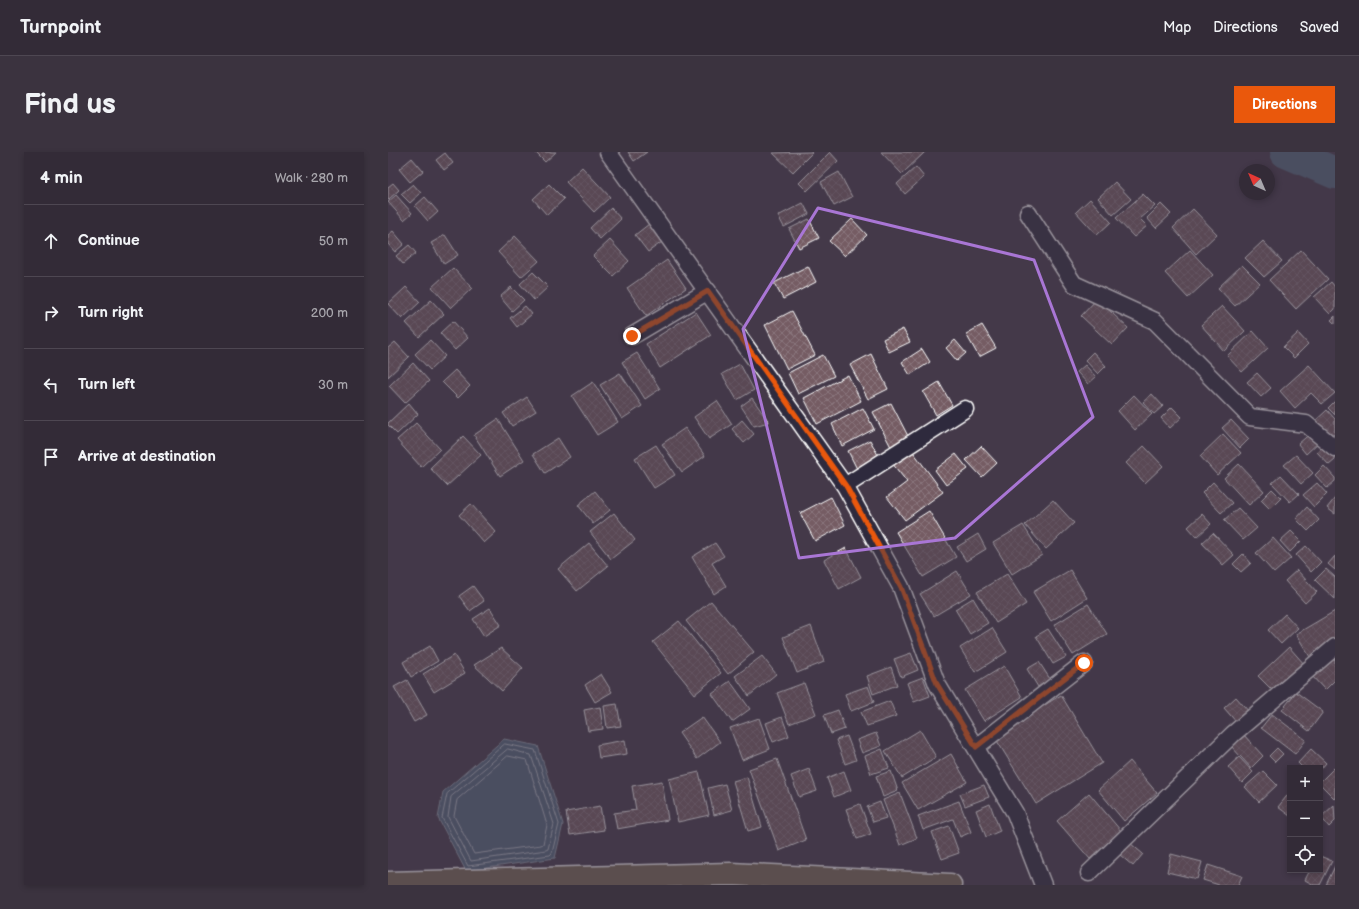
<!DOCTYPE html>
<meta charset="utf-8">
<style>
:root{--surface:#332b37;--page:#3b333f;--text:#f1f3f6;--muted:#a9a7ad;--line:#4e4752;--accent:#ea580c}
body{margin:0;font-family:"Balsamiq Sans",sans-serif;background:var(--page);color:var(--text)}
.controls{position:absolute;right:12px;bottom:12px;display:grid;overflow:hidden;border-radius:0px;box-shadow:0 2px 6px #0003}
.controls button{width:36px;height:36px;display:grid;place-items:center;padding:0;border:0;border-bottom:1px solid var(--line);background:var(--surface);color:var(--text);font:20px sans-serif}
.compass{position:absolute;left:851px;top:12px;width:36px;height:36px;border-radius:50%;background:var(--surface);box-shadow:0 2px 6px #0003;rotate:316deg}
.stop{position:absolute;width:12px;height:12px;margin:-9px;border:3px solid #ea580c;border-radius:50%;background:#fff}
.stop.end{background:#ea580c;border-color:#fff;box-shadow:0 1px 4px #0008}
.list{margin:0;padding:0;list-style:none}
h2{display:flex;justify-content:space-between;align-items:center;height:52px;margin:0;padding:0 16px;font-size:17px}
h2 small{font-size:13px;font-weight:400;color:var(--muted)}
.list li{display:grid;grid-template-columns:26px 1fr auto;gap:12px;align-items:center;box-sizing:border-box;height:72px;padding:0 16px;border-top:1px solid var(--line)}
.list b{display:block;font-size:15px;white-space:nowrap}
.list em{font-size:13px;font-style:normal;color:var(--muted)}
.icon{flex:none;width:22px;height:22px;fill:none;stroke:currentColor;stroke-width:2;stroke-linecap:round;stroke-linejoin:round}
.map{position:relative;flex:none;width:947px;height:733px;overflow:hidden;border-radius:0px}
header{display:flex;align-items:center;gap:24px;box-sizing:border-box;height:56px;padding:0 20px;background:var(--surface);border-bottom:1px solid var(--line)}
header strong{font-size:19px}
nav{display:flex;gap:22px;margin-inline-start:auto;font-size:14px}
.intro{display:flex;align-items:center;justify-content:space-between;box-sizing:border-box;height:96px;padding:0 24px}
h1{margin:0;font-size:28px}
.button{padding:10px 18px;border-radius:0px;background:var(--accent);color:#fff;font-size:14px;font-weight:700}
main{display:flex;gap:24px;padding:0 24px}
aside{flex:1;background:var(--surface);border-radius:0px;box-shadow:0 2px 6px #0003}
.map>svg:first-child{display:block}
.water{fill:#52687d;stroke:#97a4b1}
.lines{fill:none;stroke-linecap:round;stroke-linejoin:round}
.shore{stroke:#bac3cb;stroke-width:1}
.river{stroke:#52687d;stroke-width:32}
.building{fill:url(#building-cross-hatch);stroke:#fff}
.minor-casing{stroke:#fff;stroke-width:19}
.trunk-casing{stroke:#fff;stroke-width:25}
.minor{stroke:#2f2a3d;stroke-width:16}
.trunk{stroke:#786954;stroke-width:22}
.route{stroke:#ea580c;stroke-width:5}
.marked{fill:none;stroke:#a976d5;stroke-width:3;stroke-linejoin:round}
</style>
<header>
<strong>Turnpoint</strong>
<nav><a>Map</a><a>Directions</a><a>Saved</a></nav>
</header>
<div class="intro"><h1>Find us</h1><a class="button">Directions</a></div>
<main>
<aside>
<h2>4 min<small>Walk · 280 m</small></h2>
<ul class="list">
<li><svg class="icon" aria-label="ahead" viewBox="0 0 24 24"><path d="M12 20V5M6 11l6-6 6 6"/></svg><div><b>Continue</b></div><em>50 m</em></li>
<li><svg class="icon" aria-label="right" viewBox="0 0 24 24"><path d="M7 20v-9h11M14 6l5 5-5 5"/></svg><div><b>Turn right</b></div><em>200 m</em></li>
<li><svg class="icon" aria-label="left" viewBox="0 0 24 24"><path d="M17 20v-9H6M10 6l-5 5 5 5"/></svg><div><b>Turn left</b></div><em>30 m</em></li>
<li><svg class="icon" aria-label="arrive" viewBox="0 0 24 24"><path d="M6 21V4h12l-3 4 3 4H6"/></svg><div><b>Arrive at destination</b></div></li>
</ul>
</aside>
<div class="map">
<svg width="947" height="733" viewBox="0 0 947 733">
<defs>
<pattern id="building-cross-hatch" width="8" height="8" patternUnits="userSpaceOnUse"><rect width="8" height="8" fill="#745c64"/><path d="M0 0l8 8M0 8l8-8" fill="none" stroke="#89747b"/></pattern>
</defs>
<rect width="100%" height="100%" fill="#443949"/>
<filter id="ink" filterUnits="userSpaceOnUse"><feTurbulence type="fractalNoise" baseFrequency=".025" numOctaves="2"/><feDisplacementMap in="SourceGraphic" scale="8" xChannelSelector="R" yChannelSelector="G"/><feConvolveMatrix kernelMatrix="1 2 1 2 8 2 1 2 1" color-interpolation-filters="sRGB"/></filter>
<g filter="url(#ink)">
<path class="water" d="M 116,587 L 150,594 L 175,672 L 167,706 L 78,719 L 50,666 L 55,640 Z"/>
<g class="lines">
<path class="shore" d="M 117,592 L 147,598 L 171,672 L 164,701 L 162,703 L 80,714 L 54,666 L 59,642 Z
M 120,597 L 143,603 L 166,672 L 160,697 L 158,698 L 83,709 L 60,665 L 63,645 Z
M 120,604 L 139,608 L 159,673 L 155,692 L 153,693 L 86,702 L 66,664 L 69,648 Z"/>
<path class="river" d="M 898,0 L 947,21"/>
</g>
<path class="building" d="M 147,0 L 168,0 L 157,10 Z
M 240,0 L 259,0 L 246,9 Z
M 423,0 L 424,1 L 405,20 L 385,1 Z
M 442,0 L 450,9 L 419,39 L 411,31 Z
M 493,0 L 537,0 L 514,22 Z
M 57,1 L 65,11 L 56,18 L 48,8 Z
M 24,6 L 35,19 L 22,30 L 11,17 Z
M 194,15 L 222,45 L 206,60 L 178,30 Z
M 528,15 L 536,25 L 517,42 L 509,32 Z
M 451,20 L 464,45 L 446,54 L 433,30 Z
M 727,30 L 743,47 L 725,63 L 710,46 Z
M 5,31 L 11,38 L 0,48 L 0,35 Z
M 25,32 L 33,41 L 22,51 L 13,42 Z
M 161,32 L 176,47 L 159,63 L 145,47 Z
M 755,42 L 767,54 L 752,67 L 759,74 L 746,85 L 728,66 Z
M 8,43 L 24,61 L 16,68 L 0,50 Z
M 37,45 L 50,60 L 40,69 L 27,54 Z
M 702,47 L 723,70 L 709,83 L 688,60 Z
M 415,51 L 421,62 L 396,75 L 390,64 Z
M 773,52 L 783,62 L 768,76 L 759,66 Z
M 223,56 L 233,67 L 212,87 L 202,76 Z
M 805,57 L 829,82 L 808,102 L 785,76 Z
M 421,67 L 431,86 L 411,96 L 401,77 Z
M 464,67 L 479,83 L 457,104 L 441,89 Z
M 261,72 L 274,90 L 260,100 L 247,83 Z
M 5,79 L 16,92 L 7,100 L 0,92 L 0,83 Z
M 57,83 L 70,103 L 56,112 L 43,91 Z
M 127,84 L 151,109 L 133,125 L 110,100 Z
M 222,88 L 241,109 L 225,124 L 205,104 Z
M 875,89 L 894,109 L 876,125 L 857,106 Z
M 21,93 L 28,101 L 15,112 L 8,104 Z
M 802,98 L 825,123 L 800,146 L 777,121 Z
M 913,98 L 940,127 L 908,157 L 881,128 Z
M 279,108 L 298,136 L 258,164 L 239,136 Z
M 854,113 L 872,131 L 847,154 L 830,136 Z
M 420,114 L 428,130 L 395,147 L 386,131 Z
M 65,116 L 84,136 L 63,156 L 44,135 Z
M 145,120 L 160,135 L 146,148 L 132,132 Z
M 943,130 L 947,135 L 947,157 L 942,162 L 926,145 Z
M 18,135 L 32,150 L 14,167 L 0,152 Z
M 123,135 L 136,148 L 124,159 L 112,145 Z
M 709,147 L 740,176 L 724,193 L 693,164 Z
M 43,148 L 56,162 L 31,185 L 18,171 Z
M 137,154 L 144,162 L 129,175 L 122,166 Z
M 834,154 L 857,179 L 836,199 L 813,173 Z
M 404,159 L 427,203 L 399,217 L 377,173 Z
M 308,160 L 323,183 L 272,216 L 258,192 Z
M 947,164 L 947,172 L 943,168 Z
M 65,169 L 80,186 L 67,198 L 52,181 Z
M 594,173 L 608,196 L 591,205 L 578,182 Z
M 515,177 L 522,190 L 501,200 L 495,187 Z
M 865,179 L 880,196 L 854,220 L 839,204 Z
M 910,181 L 920,192 L 906,206 L 895,195 Z
M 42,188 L 57,204 L 42,218 L 27,202 Z
M 567,188 L 578,201 L 569,209 L 558,196 Z
M 7,190 L 21,205 L 0,225 L 0,196 Z
M 534,197 L 542,210 L 522,223 L 514,210 Z
M 705,200 L 718,214 L 710,222 L 697,208 Z
M 249,201 L 272,237 L 257,247 L 234,210 Z
M 483,202 L 500,237 L 480,247 L 462,213 Z
M 435,203 L 446,224 L 410,242 L 400,221 Z
M 25,211 L 41,229 L 17,251 L 1,234 Z
M 352,212 L 366,238 L 349,248 L 334,222 Z
M 697,213 L 708,225 L 700,232 L 689,220 Z
M 921,213 L 947,241 L 934,252 L 923,241 L 907,256 L 892,239 Z
M 67,218 L 82,234 L 70,246 L 54,230 Z
M 232,221 L 254,254 L 234,267 L 212,233 Z
M 869,221 L 883,236 L 873,245 L 859,230 Z
M 460,223 L 473,249 L 429,272 L 416,246 Z
M 205,230 L 230,270 L 209,283 L 184,244 Z
M 551,230 L 564,253 L 548,263 L 535,240 Z
M 764,242 L 775,254 L 766,262 L 755,250 Z
M 746,243 L 764,262 L 747,278 L 730,259 Z
M 139,245 L 148,259 L 124,274 L 115,261 Z
M 364,246 L 381,270 L 366,274 L 353,254 Z
M 329,249 L 344,272 L 321,287 L 306,265 Z
M 947,249 L 947,263 L 940,256 Z
M 21,251 L 30,262 L 9,282 L 0,273 L 0,271 Z
M 503,251 L 521,286 L 503,295 L 485,260 Z
M 784,255 L 794,265 L 782,276 L 773,266 Z
M 475,256 L 486,277 L 454,294 L 444,272 Z
M 939,258 L 947,267 L 947,280 L 939,287 L 925,271 Z
M 110,267 L 136,308 L 112,324 L 86,283 Z
M 354,268 L 366,282 L 356,291 L 344,277 Z
M 843,268 L 861,287 L 852,296 L 834,276 Z
M 28,271 L 52,297 L 33,315 L 9,288 Z
M 297,276 L 317,304 L 294,320 L 274,292 Z
M 924,280 L 932,289 L 918,302 L 910,292 Z
M 835,282 L 853,301 L 829,323 L 812,304 Z
M 75,284 L 93,303 L 59,334 L 42,316 Z
M 170,286 L 182,305 L 157,321 L 145,302 Z
M 482,288 L 491,305 L 469,317 L 460,299 Z
M 939,291 L 947,299 L 947,308 L 941,313 L 929,300 Z
M 268,293 L 287,323 L 266,336 L 247,306 Z
M 593,294 L 609,311 L 594,325 L 578,308 Z
M 756,294 L 775,314 L 757,331 L 738,311 Z
M 523,297 L 555,340 L 517,368 L 499,345 L 519,330 L 504,311 Z
M 568,302 L 580,317 L 558,333 L 547,318 Z
M 908,303 L 925,321 L 913,332 L 896,313 Z
M 851,312 L 876,339 L 861,353 L 836,326 Z
M 936,314 L 947,326 L 947,329 L 939,336 L 927,323 Z
M 893,323 L 911,342 L 902,350 L 884,331 Z
M 825,330 L 844,351 L 833,361 L 814,341 Z
M 929,331 L 939,342 L 926,355 L 915,343 Z
M 884,337 L 893,346 L 882,357 L 873,348 Z
M 207,339 L 222,358 L 205,372 L 190,353 Z
M 443,345 L 457,373 L 427,389 L 412,361 Z
M 947,346 L 947,362 L 939,356 Z
M 665,348 L 686,371 L 658,397 L 637,373 Z
M 83,352 L 108,380 L 96,391 L 71,363 Z
M 919,355 L 931,368 L 920,379 L 908,367 Z
M 850,356 L 869,376 L 855,388 L 836,368 Z
M 541,359 L 568,405 L 535,425 L 508,380 Z
M 226,361 L 247,388 L 223,407 L 202,380 Z
M 814,362 L 823,372 L 809,385 L 800,375 Z
M 635,373 L 654,403 L 624,422 L 605,391 Z
M 903,379 L 913,389 L 902,400 L 892,389 Z
M 825,381 L 846,403 L 835,413 L 814,391 Z
M 590,382 L 598,397 L 578,409 L 569,395 Z
M 885,386 L 903,406 L 886,421 L 868,401 Z
M 201,391 L 220,414 L 189,439 L 170,417 Z
M 327,391 L 336,404 L 324,411 L 338,434 L 326,442 L 304,405 Z
M 918,394 L 933,410 L 923,420 L 908,403 Z
M 458,396 L 473,425 L 451,437 L 436,408 Z
M 855,402 L 863,411 L 853,420 L 845,412 Z
M 947,404 L 947,418 L 940,412 Z
M 938,417 L 947,425 L 947,447 L 927,428 Z
M 682,418 L 699,446 L 663,469 L 645,440 Z
M 909,418 L 929,440 L 917,451 L 897,429 Z
M 569,419 L 583,442 L 546,464 L 532,442 Z
M 619,422 L 638,452 L 608,471 L 589,440 Z
M 85,434 L 96,449 L 82,459 L 71,444 Z
M 585,446 L 600,471 L 582,482 L 567,457 Z
M 323,449 L 366,500 L 340,522 L 298,469 Z
M 700,452 L 719,482 L 685,503 L 666,473 Z
M 102,456 L 113,473 L 96,484 L 85,467 Z
M 947,459 L 947,491 L 922,505 L 908,482 Z
M 897,462 L 910,476 L 893,492 L 880,478 Z
M 291,469 L 333,521 L 307,542 L 265,490 Z
M 423,474 L 436,510 L 409,521 L 395,485 Z
M 604,476 L 619,500 L 587,520 L 572,496 Z
M 660,477 L 678,505 L 665,512 L 648,484 Z
M 42,494 L 50,509 L 23,525 L 15,510 Z
M 901,495 L 917,513 L 887,541 L 870,524 Z
M 113,496 L 135,516 L 114,539 L 86,513 Z
M 523,501 L 530,518 L 513,525 L 506,507 Z
M 66,503 L 77,521 L 46,540 L 35,522 Z
M 374,504 L 388,522 L 361,544 L 347,524 Z
M 947,504 L 947,528 L 937,538 L 921,521 Z
M 651,510 L 662,527 L 650,535 L 639,517 Z
M 616,514 L 634,545 L 596,569 L 577,538 Z
M 503,515 L 509,533 L 485,542 L 479,524 Z
M 213,522 L 224,540 L 207,550 L 197,533 Z
M 535,525 L 542,544 L 526,550 L 519,531 Z
M 19,528 L 39,563 L 26,570 L 6,535 Z
M 342,529 L 362,557 L 344,570 L 324,542 Z
M 416,531 L 428,562 L 401,572 L 389,541 Z
M 480,534 L 486,550 L 463,559 L 457,542 Z
M 908,540 L 935,560 L 921,579 L 894,558 Z
M 673,543 L 714,611 L 648,652 L 606,584 Z
M 848,545 L 862,561 L 850,572 L 836,556 Z
M 502,549 L 508,564 L 479,574 L 473,560 Z
M 229,552 L 233,574 L 219,576 L 216,554 Z
M 212,555 L 215,577 L 200,579 L 196,558 Z
M 450,558 L 457,577 L 443,582 L 436,563 Z
M 884,562 L 918,588 L 907,602 L 873,576 Z
M 314,565 L 332,590 L 309,607 L 291,581 Z
M 394,565 L 401,584 L 385,590 L 378,571 Z
M 371,566 L 382,597 L 354,608 L 342,576 Z
M 532,578 L 548,605 L 514,626 L 497,599 Z
M 488,581 L 493,594 L 474,601 L 469,588 Z
M 855,582 L 875,604 L 863,616 L 843,594 Z
M 459,584 L 468,608 L 457,612 L 448,588 Z
M 237,588 L 239,602 L 211,606 L 209,593 Z
M 889,596 L 895,602 L 887,610 L 881,604 Z
M 494,597 L 501,616 L 483,622 L 477,604 Z
M 923,597 L 938,611 L 932,618 L 932,616 L 915,616 L 910,611 Z
M 563,602 L 579,630 L 530,658 L 514,631 Z
M 851,605 L 865,620 L 854,631 L 840,615 Z
M 389,607 L 418,688 L 391,699 L 361,617 Z
M 742,609 L 769,641 L 736,669 L 710,638 Z
M 946,616 L 947,617 L 947,647 L 932,632 L 932,630 Z
M 421,617 L 429,639 L 411,645 L 403,624 Z
M 456,619 L 463,638 L 446,645 L 439,626 Z
M 503,619 L 510,639 L 495,645 L 488,624 Z
M 875,619 L 889,633 L 871,650 L 857,635 Z
M 311,620 L 321,663 L 290,670 L 281,627 Z
M 359,625 L 374,675 L 360,679 L 345,629 Z
M 274,629 L 280,668 L 229,677 L 226,661 L 248,658 L 244,634 Z
M 337,632 L 344,658 L 326,663 L 320,636 Z
M 596,633 L 601,645 L 577,654 L 572,642 Z
M 902,640 L 902,664 L 890,655 Z
M 512,641 L 529,686 L 512,693 L 495,648 Z
M 701,641 L 733,679 L 702,707 L 669,669 Z
M 571,649 L 583,680 L 572,685 L 565,667 L 535,678 L 530,664 Z
M 492,650 L 498,666 L 485,670 L 479,655 Z
M 472,652 L 483,682 L 469,687 L 458,657 Z
M 602,652 L 612,679 L 598,685 L 588,658 Z
M 946,653 L 947,669 L 941,675 L 933,665 Z
M 212,654 L 216,678 L 182,683 L 178,660 Z
M 561,674 L 571,701 L 554,707 L 544,680 Z
M 742,691 L 755,702 L 745,714 L 732,703 Z
M 783,702 L 814,710 L 809,727 L 779,720 Z
M 932,704 L 944,709 L 932,733 L 926,733 L 917,728 L 922,718 L 932,718 Z
M 820,713 L 854,724 L 850,733 L 831,733 L 815,728 Z
M 947,714 L 947,733 L 938,733 Z"/>
<g class="lines">
<g class="minor-casing">
<path id="minor" d="M 220,0 L 457,334 L 513,435 L 549,532 L 627,661 L 655,733
M 640,61 L 686,132 L 767,169 L 862,265 L 918,272 L 947,296
M 244,184 L 320,139
M 457,334 L 577,257
M 588,595 L 696,511
M 701,721 L 845,582 L 947,495"/>
</g>
<g class="trunk-casing">
<path id="trunk" d="M 0,731 L 343,722 L 562,733"/>
</g>
<use href="#minor" class="minor"/>
<use href="#trunk" class="trunk"/>
</g>
</g>
<g class="lines" filter="url(#ink)">
<path class="route" d="M 244,184 L 320,139 L 458,334 L 513,435 L 549,532 L 588,595 L 696,511"/>
</g>
<path d="M0 0H947V733H0ZM 430,56 L 646,108 L 705,265 L 567,386 L 411,406 L 355,177 Z" fill="#443949" fill-opacity=".55" fill-rule="evenodd"/>
<path class="marked" d="M 430,56 L 646,108 L 705,265 L 567,386 L 411,406 L 355,177 Z"/>
</svg>
<div class="controls">
<button>+</button>
<button>−</button>
<button><svg class="icon" aria-label="locate" viewBox="0 0 24 24"><circle cx="12" cy="12" r="6"/><path d="M12 2v4M12 18v4M2 12h4M18 12h4"/></svg></button>
</div>
<svg class="compass" viewBox="-18 -18 36 36"><path d="M0-13l5 13h-10z" fill="#e53935"/><path d="M0 13l5-13h-10z" fill="#a9a7ad"/></svg>
<div class="stop" style="left:696px;top:511px"></div>
<div class="stop end" style="left:244px;top:184px"></div>
</div>
</main>
